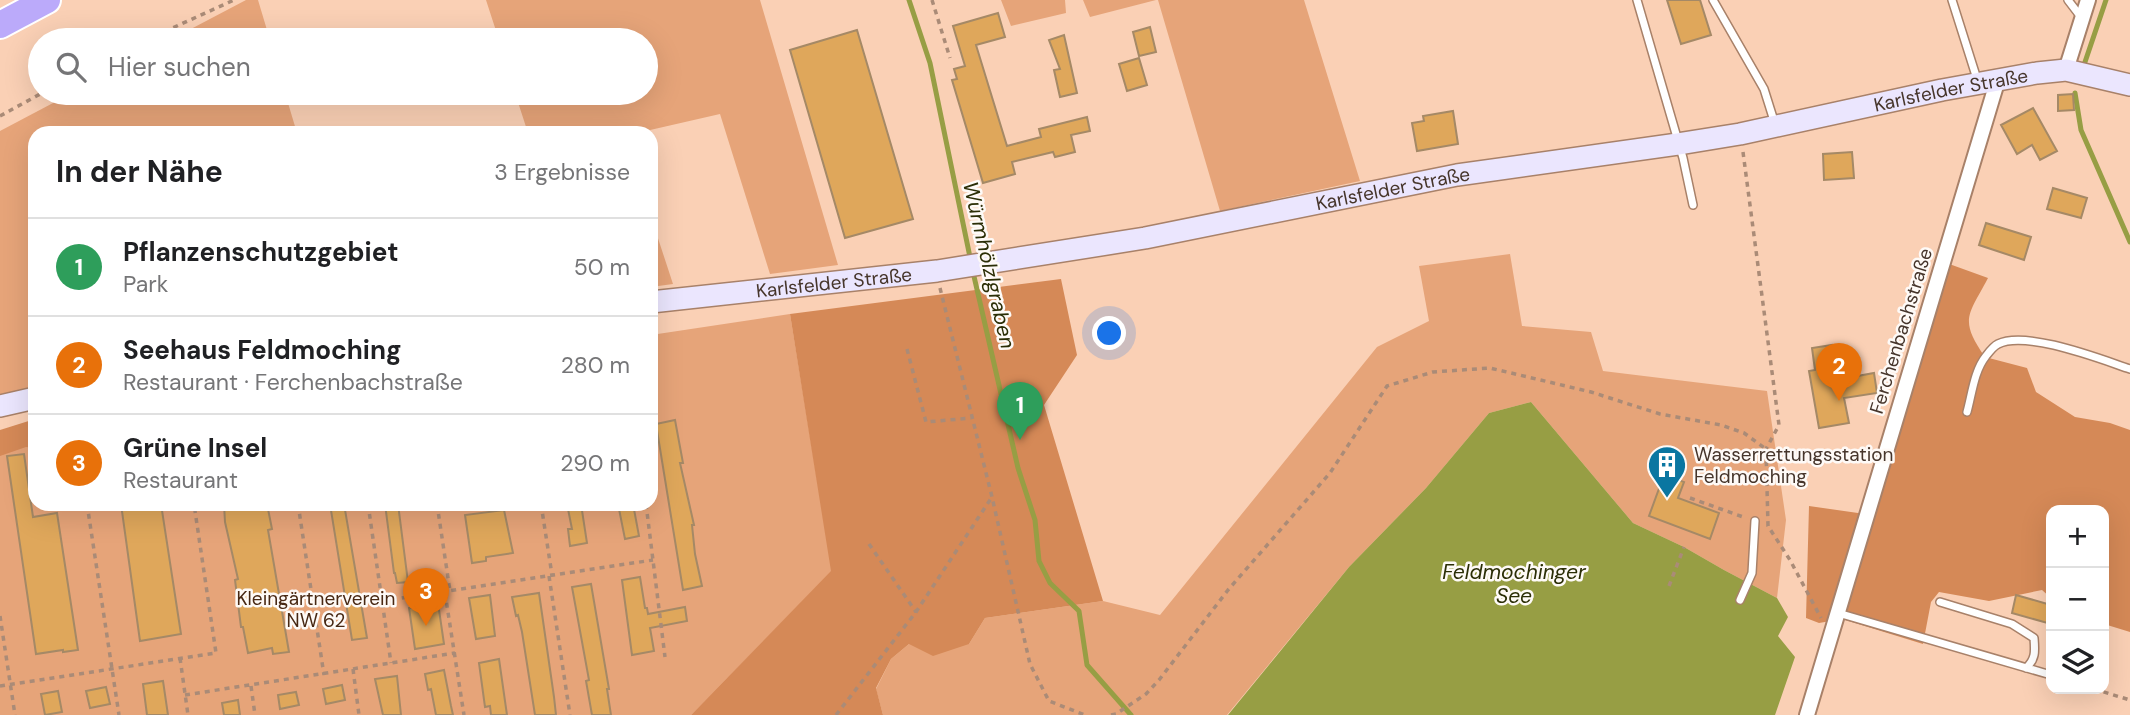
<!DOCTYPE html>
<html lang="de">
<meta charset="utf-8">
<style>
:root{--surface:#fff;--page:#f6f6f6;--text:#202124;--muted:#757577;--line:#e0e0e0;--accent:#0a76a1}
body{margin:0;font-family:"DM Sans",sans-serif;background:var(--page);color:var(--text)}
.controls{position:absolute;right:21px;bottom:21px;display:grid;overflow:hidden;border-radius:14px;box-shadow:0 7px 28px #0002}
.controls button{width:63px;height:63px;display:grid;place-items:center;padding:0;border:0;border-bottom:2px solid var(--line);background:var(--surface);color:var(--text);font:35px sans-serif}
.you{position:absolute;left:1110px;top:334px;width:24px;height:24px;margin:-18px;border:5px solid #fff;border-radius:50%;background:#1a73e8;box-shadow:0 0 0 10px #1a73e833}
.badge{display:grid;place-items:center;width:46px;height:46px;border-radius:50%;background:var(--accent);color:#fff;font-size:23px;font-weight:700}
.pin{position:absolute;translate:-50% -58px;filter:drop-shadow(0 2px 4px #0008)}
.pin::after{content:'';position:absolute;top:37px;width:24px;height:21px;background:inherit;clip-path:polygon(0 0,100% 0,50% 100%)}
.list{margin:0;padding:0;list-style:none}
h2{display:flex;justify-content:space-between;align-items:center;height:91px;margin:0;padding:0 28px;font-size:30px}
h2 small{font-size:23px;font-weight:400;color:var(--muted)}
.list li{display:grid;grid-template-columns:46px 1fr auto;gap:21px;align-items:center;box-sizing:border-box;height:98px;padding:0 28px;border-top:2px solid var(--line)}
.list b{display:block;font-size:26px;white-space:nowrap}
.list p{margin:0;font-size:23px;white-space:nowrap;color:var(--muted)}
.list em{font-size:23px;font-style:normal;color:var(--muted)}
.icon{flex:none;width:38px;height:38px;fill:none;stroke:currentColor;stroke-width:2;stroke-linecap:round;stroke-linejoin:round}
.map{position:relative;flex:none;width:2130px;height:715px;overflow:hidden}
.search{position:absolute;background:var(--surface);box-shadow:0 7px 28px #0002;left:28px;top:28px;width:630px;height:77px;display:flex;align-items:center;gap:18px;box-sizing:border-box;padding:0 24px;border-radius:38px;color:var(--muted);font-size:26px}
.panel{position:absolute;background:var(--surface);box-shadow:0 7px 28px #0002;left:28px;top:126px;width:630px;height:385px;border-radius:21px}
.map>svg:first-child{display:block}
.green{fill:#e6a479}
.forest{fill:#d58957}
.water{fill:#979e44}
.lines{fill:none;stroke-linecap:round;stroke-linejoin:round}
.stream{stroke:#979e44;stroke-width:5}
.building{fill:#dfa75b;stroke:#a58966;stroke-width:2}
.lane-casing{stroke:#a88169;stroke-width:10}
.street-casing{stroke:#a88169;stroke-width:18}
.secondary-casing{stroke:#a88169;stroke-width:24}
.highway-casing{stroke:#fff;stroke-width:30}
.path{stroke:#aa8b77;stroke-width:3.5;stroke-dasharray:5 5;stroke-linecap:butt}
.lane{stroke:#fff;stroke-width:7}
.street{stroke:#fff;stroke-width:14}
.secondary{stroke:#ebe6fe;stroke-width:21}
.highway{stroke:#bbaafa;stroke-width:26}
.labels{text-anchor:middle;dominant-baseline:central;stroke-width:5;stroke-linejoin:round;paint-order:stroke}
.street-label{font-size:19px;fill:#46352b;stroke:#fefaf7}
.poi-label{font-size:19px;fill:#46352b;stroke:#fefaf7;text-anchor:start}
.park-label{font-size:19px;fill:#482813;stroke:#fefaf7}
.water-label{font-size:21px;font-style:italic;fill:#2b2e06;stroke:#fefaf7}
</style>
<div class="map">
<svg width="2130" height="715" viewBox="0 0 2130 715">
<rect width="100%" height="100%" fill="#fad0b5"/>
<path class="green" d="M 246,0 L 258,0 L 270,40 L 170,40 Z
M 486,0 L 760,0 L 838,265 L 770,274 L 720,114 L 637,133 L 528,133 L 515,93 L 646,93 L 646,40 L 499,40 Z
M 1001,0 L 1065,0 L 1066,13 L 1011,26 Z
M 1083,0 L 1156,0 L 1090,17 Z
M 1158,0 L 1304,0 L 1360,181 L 1220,211 Z
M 72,93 L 285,93 L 297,133 L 35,133 L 35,387 L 0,395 L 0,131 Z
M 651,217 L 673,284 L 651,287 Z
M 1510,254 L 1522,326 L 1591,332 L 1603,371 L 1767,391 L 1786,520 L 1777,598 L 1724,570 L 1684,547 L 1633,523 L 1531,402 L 1489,413 L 1426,488 L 1349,567 L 1227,715 L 883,715 L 876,689 L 891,659 L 909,644 L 969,644 L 985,618 L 1103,601 L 1160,615 L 1377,347 L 1429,321 L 1419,266 Z
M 790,314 L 832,571 L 691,715 L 0,715 L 0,435 L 35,430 L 35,504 L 651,504 L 651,335 Z"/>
<path class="forest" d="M 1941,261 L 1988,278 C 1968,316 1959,319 1985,357 L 2027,368 L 2036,392 L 2075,417 L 2110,423 L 2130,430 L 2130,632 L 2104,624 L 2104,510 L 2051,510 L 2051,598 L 2042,590 L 1989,601 L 1939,592 L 1931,602 L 1923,644 L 1842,619 L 1819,623 L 1806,618 L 1809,506 L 1865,514 Z
M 1061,279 L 1077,355 L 1044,405 L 1103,601 L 985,618 L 969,644 L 933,656 L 909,644 L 891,659 L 876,688 L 883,715 L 691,715 L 831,571 L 790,314 Z
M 35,419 L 35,448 L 26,447 L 0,456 L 0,430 Z"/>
<path class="water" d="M 1531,402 L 1633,523 L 1684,547 L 1724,570 L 1777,598 L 1788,617 L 1778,636 L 1795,657 L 1775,715 L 1228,715 L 1349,567 L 1426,488 L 1489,413 Z"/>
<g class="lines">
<path class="stream" d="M 909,0 L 930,63 L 971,262
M 2085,62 L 2106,0
M 2075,93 L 2081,130 L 2130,242
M 973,272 L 1018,468 L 1035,520 L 1039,561 L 1050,583 L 1079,611 L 1087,665 L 1131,715"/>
</g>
<path class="building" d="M 1667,0 L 1700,0 L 1711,35 L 1681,44 Z
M 998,13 L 1005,37 L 976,45 L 1007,146 L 1041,137 L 1039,129 L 1087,117 L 1090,131 L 1071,135 L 1075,152 L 1055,157 L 1053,152 L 1012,162 L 1015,174 L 983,183 L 952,80 L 957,79 L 954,69 L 965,66 L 953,26 Z
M 1150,27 L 1156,52 L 1139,56 L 1133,32 Z
M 857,30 L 913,219 L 845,238 L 790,50 Z
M 1064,35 L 1077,93 L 1060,97 L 1054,70 L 1060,69 L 1049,40 Z
M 1139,58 L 1147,85 L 1127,91 L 1119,64 Z
M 2073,94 L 2074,110 L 2058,111 L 2058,95 Z
M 2033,108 L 2057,151 L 2040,160 L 2032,145 L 2017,154 L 2001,125 Z
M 1453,111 L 1458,144 L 1417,151 L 1412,123 L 1424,121 L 1423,116 Z
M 1852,152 L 1854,178 L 1824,180 L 1823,154 Z
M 2053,188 L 2087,198 L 2081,218 L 2047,209 Z
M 1986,223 L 2031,237 L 2024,260 L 1979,245 Z
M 1832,345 L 1835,367 L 1839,366 L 1841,379 L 1874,373 L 1877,393 L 1844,398 L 1849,423 L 1819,428 L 1809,371 L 1815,370 L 1812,348 Z
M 675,420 L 683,463 L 680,463 L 694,525 L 692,525 L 695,554 L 702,586 L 683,590 L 656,424 Z
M 24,454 L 33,517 L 57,513 L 78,650 L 63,652 L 63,650 L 36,654 L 7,456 Z
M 1664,475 L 1684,482 L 1678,498 L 1719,513 L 1710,539 L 1649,516 Z
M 121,504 L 161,504 L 181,634 L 140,641 Z
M 224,504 L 267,504 L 272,529 L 268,530 L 289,652 L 273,654 L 272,648 L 248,653 L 243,627 L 241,627 L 235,580 L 238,579 L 225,522 Z
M 330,504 L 344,504 L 367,638 L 352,640 Z
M 385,504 L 398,504 L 408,582 L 397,583 L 395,573 L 394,573 Z
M 567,504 L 581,504 L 587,543 L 570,546 L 568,529 L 572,529 Z
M 618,504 L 633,504 L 639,536 L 625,539 Z
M 504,510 L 513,553 L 486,557 L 486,561 L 472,563 L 465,515 Z
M 640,577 L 645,608 L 647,608 L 648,614 L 685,607 L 687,621 L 650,628 L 654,651 L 632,655 L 622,580 Z
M 591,584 L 609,689 L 607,689 L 611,715 L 592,715 L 586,681 L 589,680 L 572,587 Z
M 539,593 L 554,697 L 556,715 L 535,715 L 522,632 L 518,615 L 516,616 L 512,597 Z
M 490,595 L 495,636 L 476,639 L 469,598 Z
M 2016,595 L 2051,605 L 2051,624 L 2012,613 Z
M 438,603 L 444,644 L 415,649 L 409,608 Z
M 499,659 L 507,715 L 491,715 L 490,706 L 485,707 L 479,663 Z
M 444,670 L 451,706 L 453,715 L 436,715 L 431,689 L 428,690 L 425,674 Z
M 397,676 L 401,715 L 383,715 L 375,679 Z
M 163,681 L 168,715 L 147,715 L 143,684 Z
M 342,685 L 345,700 L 326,704 L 323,689 Z
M 106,687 L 110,704 L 90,708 L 86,691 Z
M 58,691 L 62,712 L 45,715 L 41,694 Z
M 296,692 L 299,705 L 280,709 L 278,695 Z
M 238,700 L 240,715 L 224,715 L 222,703 Z"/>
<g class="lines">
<g class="lane-casing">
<path id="lane" d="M 1637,0 L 1683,158 L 1693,205
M 1713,0 L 1764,89 L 1775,124
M 1952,0 L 1977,79
M 2068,0 L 2081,17
M 1967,412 C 1972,394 1974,371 1986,356 C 1989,352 1994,346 1998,344 C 2026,330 2100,359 2130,369
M 1740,600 L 1752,573 L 1755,521
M 1940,602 L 2012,624 L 2034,638 C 2035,651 2036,659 2026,668
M 1838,613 L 2051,675"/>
</g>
<g class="street-casing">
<path id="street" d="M 2066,70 L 2088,0
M 1807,715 L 1998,79"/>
</g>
<g class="secondary-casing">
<g id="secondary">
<path id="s1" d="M 651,302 L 937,271 L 1145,238 L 1457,175 L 1678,144 L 1740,134 L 1942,90 L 2037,73 L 2066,70 L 2130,85"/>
<path d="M 0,406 L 35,398"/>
</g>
</g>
<g class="highway-casing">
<path id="highway" d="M 0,25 L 47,0"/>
</g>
<path class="path" d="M 932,0 L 950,58
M 146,40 L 234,0
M 0,116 L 42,93
M 1743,152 L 1779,425 L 1766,449
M 940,288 L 992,497 L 1030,664 L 1049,701 L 1085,715
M 907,349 L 926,422 L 971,418
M 1690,498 L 1746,518
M 87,504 L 119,715
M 298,504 L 324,675
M 368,504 L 391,663
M 437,504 L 450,591
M 541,504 L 552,575
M 646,504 L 665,657
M 869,544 L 916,612
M 549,576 L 570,715
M 1669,586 L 1684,547
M 445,593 L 464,715
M 382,601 L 653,560
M 0,616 L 15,715
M 180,658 L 188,715
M 353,669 L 359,715
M 0,686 L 216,653 L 194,504
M 251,686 L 255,715
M 2094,689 L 2130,700
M 185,695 L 455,653
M 836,715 L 916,612 L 992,497
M 1111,715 L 1116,714 L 1146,694 L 1159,680 L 1228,590 L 1330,473 L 1387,386 L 1433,372 L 1490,368 L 1591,392 L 1660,414 L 1721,425 L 1744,433 L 1766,449 L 1768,526 L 1790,560 L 1821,618"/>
<use href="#lane" class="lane"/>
<use href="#street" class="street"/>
<use href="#secondary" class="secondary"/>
<use href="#highway" class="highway"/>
</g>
<defs>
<g id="building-pin" transform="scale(2.0125)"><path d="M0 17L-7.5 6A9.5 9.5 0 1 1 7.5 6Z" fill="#0a76a1" stroke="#fefaf7"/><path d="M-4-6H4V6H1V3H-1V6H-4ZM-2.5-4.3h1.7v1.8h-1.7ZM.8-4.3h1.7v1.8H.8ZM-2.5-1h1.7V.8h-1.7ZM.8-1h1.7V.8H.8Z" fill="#fff"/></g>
</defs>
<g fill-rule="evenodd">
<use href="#building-pin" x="1667" y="465"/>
</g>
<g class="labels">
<g class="street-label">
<text stroke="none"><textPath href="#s1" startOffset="1318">Karlsfelder Straße</textPath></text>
<text stroke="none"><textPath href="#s1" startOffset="751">Karlsfelder Straße</textPath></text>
<text stroke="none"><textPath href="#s1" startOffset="184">Karlsfelder Straße</textPath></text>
<text transform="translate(1901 331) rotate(-73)">Ferchenbachstraße</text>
</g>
<g class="poi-label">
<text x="1694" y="454">Wasserrettungsstation<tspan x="1694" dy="22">Feldmoching</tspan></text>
</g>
<g class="park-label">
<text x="316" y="598">Kleingärtnerverein<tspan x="316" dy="22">NW 62</tspan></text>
</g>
<g class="water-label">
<text transform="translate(989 265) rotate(77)">Würmhölzlgraben</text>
<text x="1514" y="572">Feldmochinger<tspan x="1514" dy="24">See</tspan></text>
</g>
</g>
</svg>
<div class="controls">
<button>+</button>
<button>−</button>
<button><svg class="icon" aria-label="layers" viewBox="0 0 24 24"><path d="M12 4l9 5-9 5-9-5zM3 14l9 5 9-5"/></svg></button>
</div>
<div class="you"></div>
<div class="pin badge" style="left:1020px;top:440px;background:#2e9e5b">1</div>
<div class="pin badge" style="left:1839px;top:401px;background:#e8710a">2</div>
<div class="pin badge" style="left:426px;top:626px;background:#e8710a">3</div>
<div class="search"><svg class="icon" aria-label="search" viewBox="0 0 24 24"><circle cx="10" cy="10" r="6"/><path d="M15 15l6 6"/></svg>Hier suchen</div>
<section class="panel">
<h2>In der Nähe<small>3 Ergebnisse</small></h2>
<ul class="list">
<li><span class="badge" style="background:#2e9e5b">1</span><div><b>Pflanzenschutzgebiet</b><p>Park</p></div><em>50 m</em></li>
<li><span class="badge" style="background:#e8710a">2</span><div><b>Seehaus Feldmoching</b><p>Restaurant · Ferchenbachstraße</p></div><em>280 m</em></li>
<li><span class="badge" style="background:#e8710a">3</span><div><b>Grüne Insel</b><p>Restaurant</p></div><em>290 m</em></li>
</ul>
</section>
</div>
